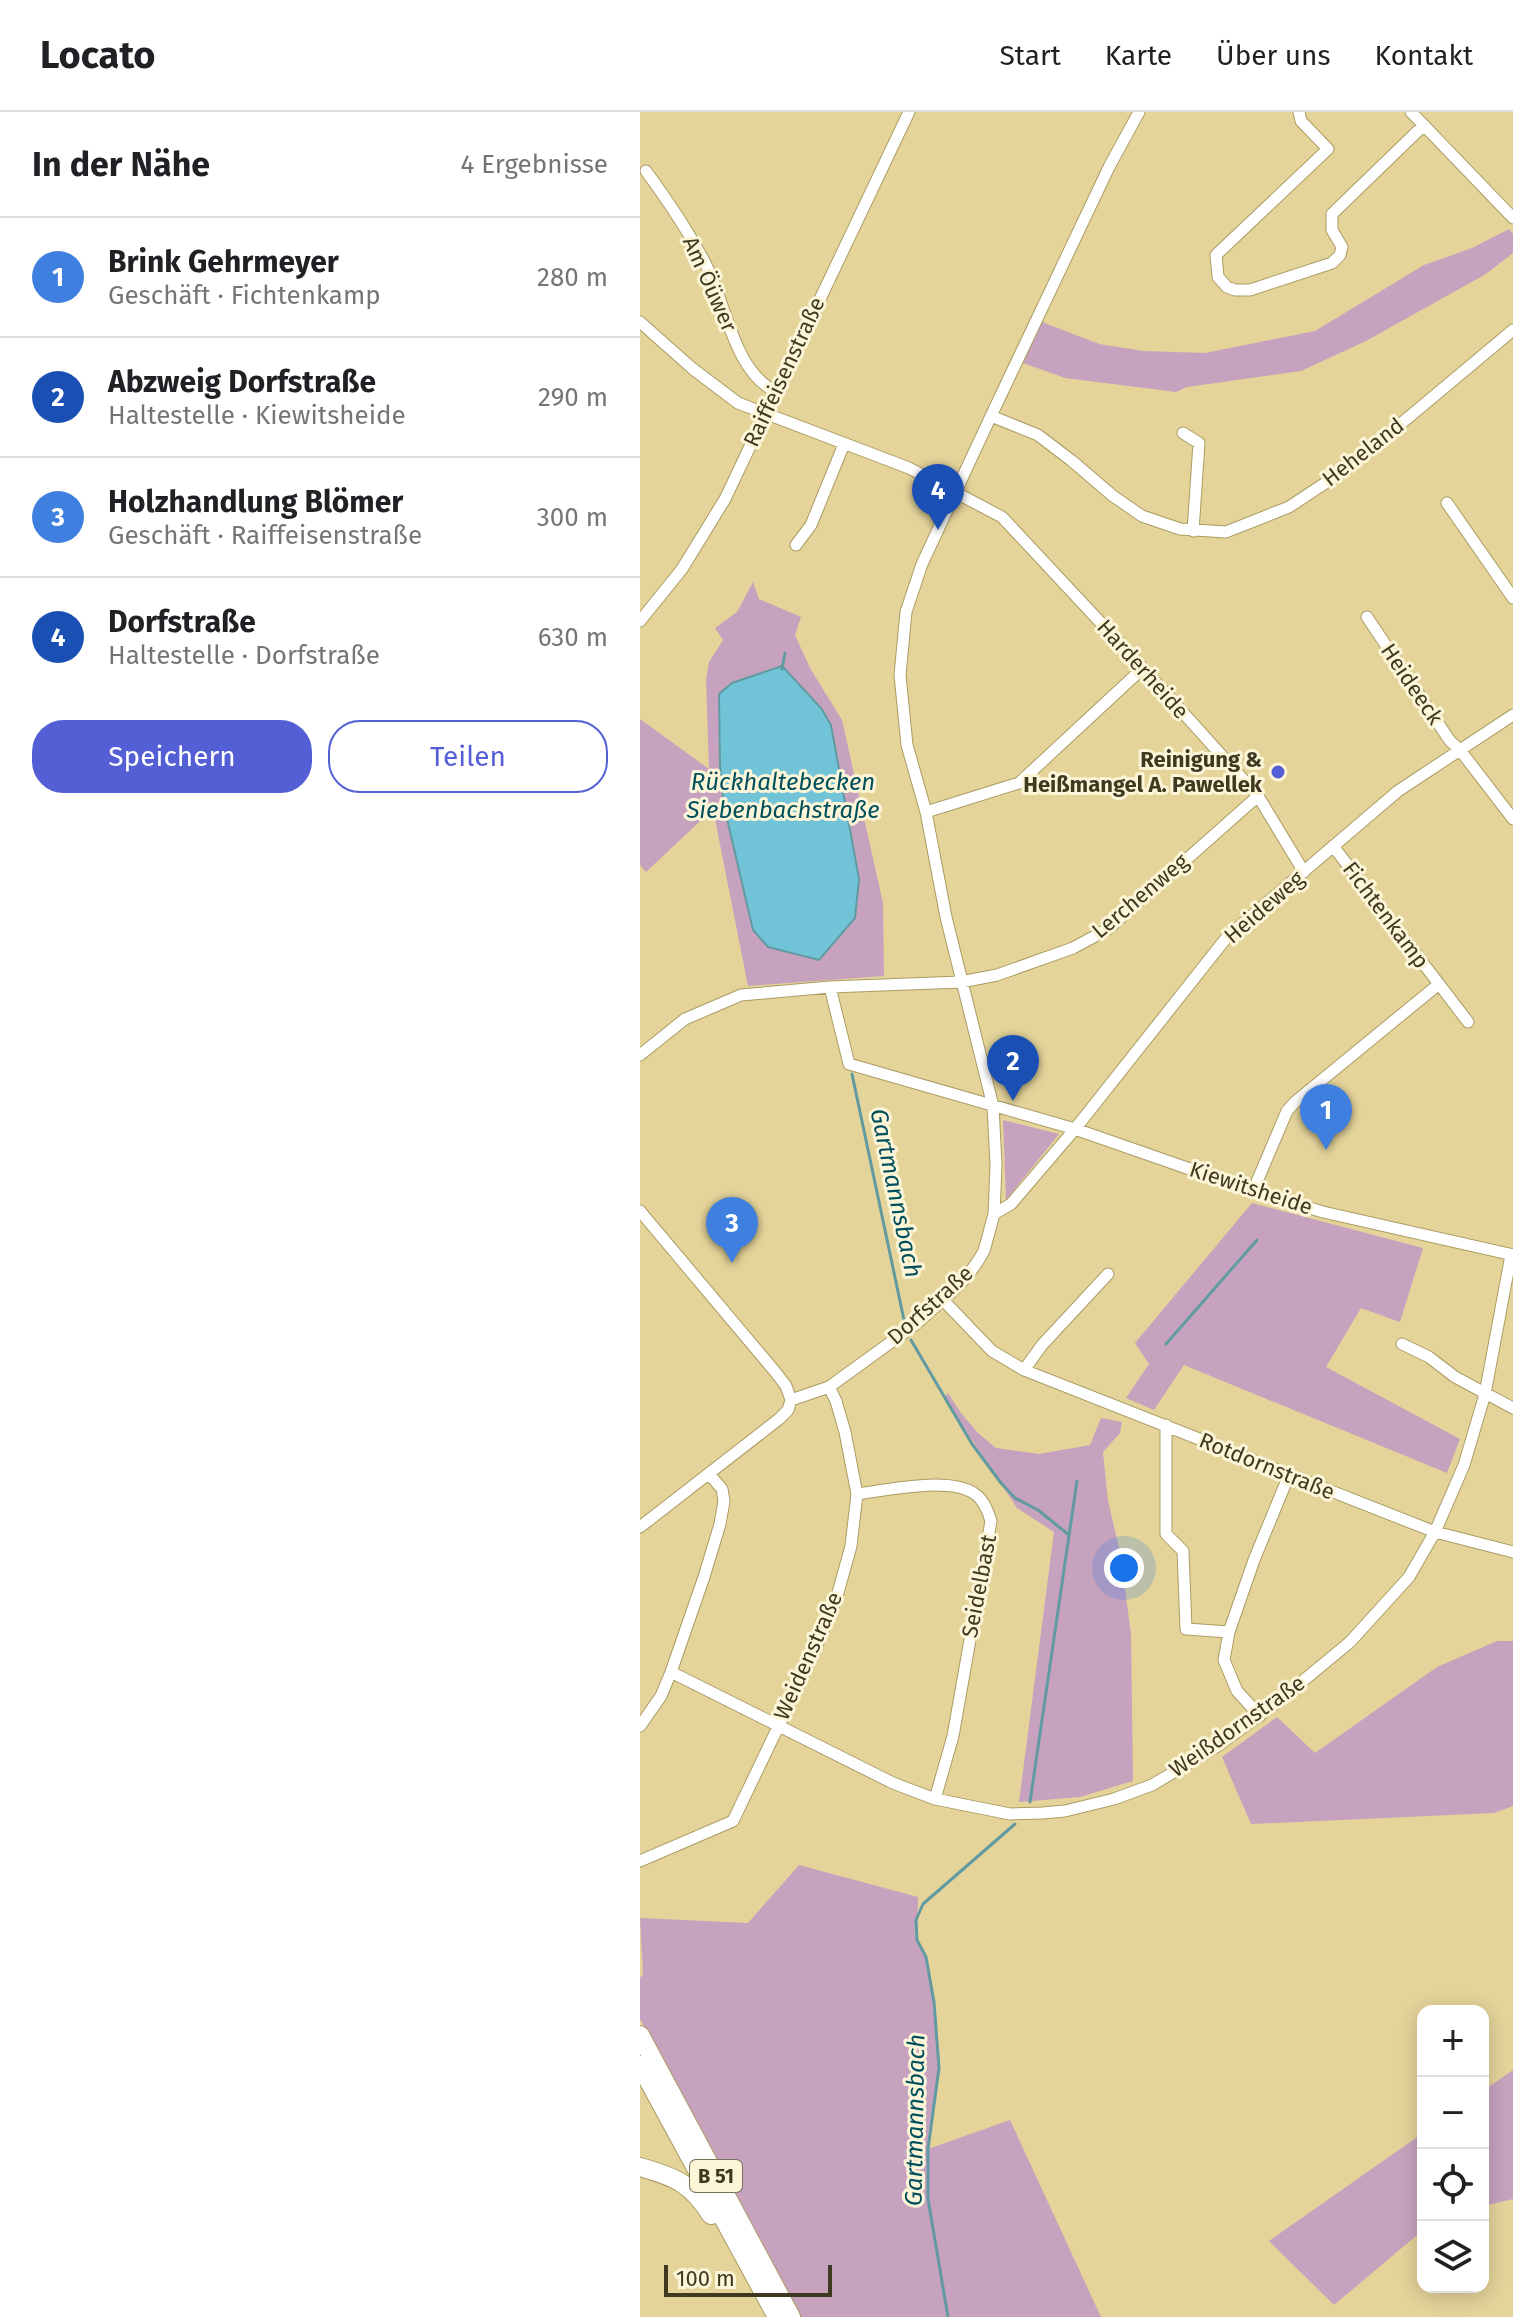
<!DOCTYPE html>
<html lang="de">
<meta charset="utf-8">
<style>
:root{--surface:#fff;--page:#f6f6f6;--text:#202124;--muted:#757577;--line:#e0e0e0;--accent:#555fd5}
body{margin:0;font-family:"Fira Sans",sans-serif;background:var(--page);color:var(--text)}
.controls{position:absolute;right:24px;bottom:24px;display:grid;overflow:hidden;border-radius:16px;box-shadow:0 4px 20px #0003}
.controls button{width:72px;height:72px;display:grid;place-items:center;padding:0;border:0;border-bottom:2px solid var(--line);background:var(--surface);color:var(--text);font:40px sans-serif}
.scale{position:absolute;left:24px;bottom:20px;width:168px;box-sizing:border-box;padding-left:8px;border:4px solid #3f3922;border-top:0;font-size:22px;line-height:28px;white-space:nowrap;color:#3f3922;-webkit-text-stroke:6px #fdf5d8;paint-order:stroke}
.you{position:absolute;left:484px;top:1456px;width:28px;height:28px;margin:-20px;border:6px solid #fff;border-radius:50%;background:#1a73e8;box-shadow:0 0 0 12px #1a73e833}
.badge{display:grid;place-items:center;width:52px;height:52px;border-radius:50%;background:var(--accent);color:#fff;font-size:26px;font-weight:700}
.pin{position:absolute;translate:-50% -66px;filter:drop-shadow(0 2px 4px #0008)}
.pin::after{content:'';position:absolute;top:42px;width:28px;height:24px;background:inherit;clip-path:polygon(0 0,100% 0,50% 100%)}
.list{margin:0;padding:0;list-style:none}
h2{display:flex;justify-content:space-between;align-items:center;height:104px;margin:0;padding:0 32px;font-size:34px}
h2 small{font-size:26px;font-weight:400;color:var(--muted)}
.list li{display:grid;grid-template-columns:52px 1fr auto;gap:24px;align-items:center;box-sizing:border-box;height:120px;padding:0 32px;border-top:2px solid var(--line)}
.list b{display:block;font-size:30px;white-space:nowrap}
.list p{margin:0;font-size:26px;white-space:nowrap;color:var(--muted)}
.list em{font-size:26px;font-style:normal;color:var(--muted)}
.actions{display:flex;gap:16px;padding:24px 32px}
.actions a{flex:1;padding:18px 0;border:2px solid var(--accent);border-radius:32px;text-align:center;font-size:28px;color:var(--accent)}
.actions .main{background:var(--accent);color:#fff}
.icon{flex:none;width:44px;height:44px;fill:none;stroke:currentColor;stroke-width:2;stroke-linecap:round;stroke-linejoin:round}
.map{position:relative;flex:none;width:873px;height:2205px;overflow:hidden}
header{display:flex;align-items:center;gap:48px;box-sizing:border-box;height:112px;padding:0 40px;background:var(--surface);border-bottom:2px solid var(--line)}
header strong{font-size:38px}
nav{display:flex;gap:44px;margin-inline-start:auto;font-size:28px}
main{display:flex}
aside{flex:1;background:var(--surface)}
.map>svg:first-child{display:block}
.green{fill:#c7a2be}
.water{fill:#71c4d8;stroke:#629aa1;stroke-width:2}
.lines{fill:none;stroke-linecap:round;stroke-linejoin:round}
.stream{stroke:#629aa1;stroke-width:3}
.minor-casing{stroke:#ab9c64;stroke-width:13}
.trunk-casing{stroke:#ab9c64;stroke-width:20}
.minor{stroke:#fff;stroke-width:11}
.trunk{stroke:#fff;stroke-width:18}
.poi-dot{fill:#555fd5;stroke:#fdf5d8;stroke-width:3}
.labels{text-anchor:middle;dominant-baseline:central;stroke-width:6;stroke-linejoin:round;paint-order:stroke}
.shield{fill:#fdf5d8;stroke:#787159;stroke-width:2}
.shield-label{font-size:20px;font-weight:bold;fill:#3f3922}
.street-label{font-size:22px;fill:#3f3922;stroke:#fdf5d8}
.poi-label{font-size:22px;font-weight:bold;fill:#3f3922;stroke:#fdf5d8;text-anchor:end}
.water-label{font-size:24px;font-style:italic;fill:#004f5d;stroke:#fdf5d8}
</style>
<header>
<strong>Locato</strong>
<nav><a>Start</a><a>Karte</a><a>Über uns</a><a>Kontakt</a></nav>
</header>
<main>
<aside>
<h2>In der Nähe<small>4 Ergebnisse</small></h2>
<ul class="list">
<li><span class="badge" style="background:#3f7fe0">1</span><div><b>Brink Gehrmeyer</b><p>Geschäft · Fichtenkamp</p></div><em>280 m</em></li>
<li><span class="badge" style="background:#1a4fb4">2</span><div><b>Abzweig Dorfstraße</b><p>Haltestelle · Kiewitsheide</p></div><em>290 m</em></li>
<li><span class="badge" style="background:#3f7fe0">3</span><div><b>Holzhandlung Blömer</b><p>Geschäft · Raiffeisenstraße</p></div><em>300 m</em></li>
<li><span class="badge" style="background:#1a4fb4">4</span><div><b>Dorfstraße</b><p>Haltestelle · Dorfstraße</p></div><em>630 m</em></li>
</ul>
<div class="actions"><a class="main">Speichern</a><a>Teilen</a></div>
</aside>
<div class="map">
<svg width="873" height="2205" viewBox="0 0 873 2205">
<rect width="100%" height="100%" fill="#e4d49a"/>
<path class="green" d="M 869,117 L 873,122 L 873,141 L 846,162 L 726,229 L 661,259 L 547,275 L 536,280 L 425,266 L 383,251 L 402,210 L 459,232 L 504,239 L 565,241 L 675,219 L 784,153 L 832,136 Z
M 113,470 L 119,487 L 161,505 L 155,523 L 170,556 L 202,608 L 243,791 L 244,864 L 108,874 L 73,697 L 6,760 L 0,753 L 0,607 L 69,657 L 66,567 L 69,550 L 83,528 L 75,516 L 97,500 Z
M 363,1008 L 419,1022 L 366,1088 Z
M 612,1091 L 783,1136 L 760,1210 L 721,1196 L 686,1255 L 820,1327 L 807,1361 L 544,1253 L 514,1298 L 486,1286 L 509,1252 L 495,1231 Z
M 308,1281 L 321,1301 L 338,1321 L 356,1336 L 399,1342 L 450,1333 L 461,1306 L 482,1310 L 480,1321 L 463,1340 L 468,1389 L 480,1440 L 491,1522 L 493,1669 L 440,1685 L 379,1690 L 414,1420 L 377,1396 L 304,1286 Z
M 857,1529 L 873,1529 L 873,1694 L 854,1701 L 611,1712 L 582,1645 L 637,1605 L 675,1641 L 797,1555 Z
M 159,1753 L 278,1785 L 277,1828 L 286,1845 L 294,1890 L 299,1956 L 288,2037 L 370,2008 L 461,2205 L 160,2205 L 0,1907 L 0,1866 L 3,1862 L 0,1806 L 108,1811 Z
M 873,1958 L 873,2087 L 843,2094 L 843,1979 Z
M 783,2021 L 783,2118 L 694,2193 L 629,2129 Z"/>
<path class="water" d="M 142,554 L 181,596 L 191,613 L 219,767 L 215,806 L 179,848 L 128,835 L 113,818 L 84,694 L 80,653 L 79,582 L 92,571 Z"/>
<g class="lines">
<path class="stream" d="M 142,557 L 145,541
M 212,962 L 264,1208
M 271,1228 L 332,1332 L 361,1371 L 375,1386 L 398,1398 L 429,1423
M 526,1232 L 617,1128
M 390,1690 L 437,1369
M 308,2205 L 288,2087 L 288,2037 L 299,1956 L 294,1890 L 286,1845 L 277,1828 L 276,1808 L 283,1792 L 375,1712"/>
<g class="minor-casing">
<path id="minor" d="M 659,0 L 661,9 L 688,37 L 576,143 L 578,165 L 587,175 L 595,178 L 610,178 L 692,151 L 700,143 L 702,135 L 692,118 L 692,102 L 784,13
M 771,0 L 873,106
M 6,59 C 28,89 49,120 66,153 C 87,194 93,258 136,280
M 0,210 L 53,257 L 98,291 L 269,356 L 362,405 L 503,556 L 618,684 L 664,760
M 351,304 L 398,323 L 432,349 L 473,384 L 502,404 L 540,417 L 586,420 L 649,395 L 708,356 L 873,218
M 543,321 L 559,331 L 553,419
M 807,391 L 873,486
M 156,433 L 171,413 L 204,332
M 727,505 L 810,629 L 820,638 L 873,707
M 0,509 L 42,457 L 85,387 L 269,0
M 286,700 L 379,671 L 503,556
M 799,872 L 828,910
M 190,875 L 209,952 L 435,1017 L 613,1079 L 683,1100 L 873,1143
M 0,943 L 45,907 L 101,883 L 190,875 L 321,870 L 357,863 L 433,836 L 468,817 L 618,684
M 613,1079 L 647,999 L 655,990 L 799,872 L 693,734
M 0,1099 L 137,1262 L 146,1274 L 151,1288
M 354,1102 L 371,1092 L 435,1017 L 587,825 L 758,679 L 873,603
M 303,1188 L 352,1239 L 384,1258 L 795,1420 L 873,1440
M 762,1232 L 789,1245 L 815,1265 L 873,1296
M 384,1258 L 402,1233 L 468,1162
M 151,1288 L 189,1275 L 276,1212 L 303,1188 L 326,1166 L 338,1149 L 344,1139 L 354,1102 L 356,1053 L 353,994 L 306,805 L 286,700 L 267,633 L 260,563 L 266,500 L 282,452 L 351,304 L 469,55 L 499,0
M 526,1313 L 526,1422 L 543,1439 L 546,1517 L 589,1520
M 217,1382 C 247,1378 310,1364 335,1382 C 344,1388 348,1399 351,1409 L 313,1624 L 295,1687
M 0,1415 L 139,1307 L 148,1298 L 151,1288
M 31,1560 L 253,1671 L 295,1687 L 370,1702 L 402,1701 L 425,1699 L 474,1687 L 512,1673 L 576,1635 L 635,1592 L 710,1530 L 769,1465 L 795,1420 L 824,1353 L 845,1282 L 871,1143
M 620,1604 L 597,1579 L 584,1548 L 589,1520 L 614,1448 L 649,1363
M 0,1614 L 21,1584 L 31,1560 L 64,1465 L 80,1412 L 84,1389 L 82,1377 L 69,1362
M 0,1749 L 93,1709 L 174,1540 L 196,1488 L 211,1434 L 217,1382 L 205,1320 L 196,1289 L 189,1275"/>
</g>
<g class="trunk-casing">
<path id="trunk" d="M 0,1923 L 151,2205
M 0,1953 L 137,2205
M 0,2055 C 35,2065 51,2071 71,2103"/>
</g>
<use href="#minor" class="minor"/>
<use href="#trunk" class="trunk"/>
</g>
<circle class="poi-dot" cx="638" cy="660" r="8"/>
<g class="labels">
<rect class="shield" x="50" y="2048" width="52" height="32" rx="6"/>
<g class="shield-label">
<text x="76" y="2064">B 51</text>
</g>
<g class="street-label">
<text transform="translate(70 172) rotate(66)">Am Öüwer</text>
<text transform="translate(144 260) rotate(-65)">Raiffeisenstraße</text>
<text transform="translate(723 340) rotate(-38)">Heheland</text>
<text transform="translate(503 557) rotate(48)">Harderheide</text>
<text transform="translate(772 572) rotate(56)">Heideeck</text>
<text transform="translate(500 784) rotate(-40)">Lerchenweg</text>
<text transform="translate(624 795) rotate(-41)">Heideweg</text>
<text transform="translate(746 803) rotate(53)">Fichtenkamp</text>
<text transform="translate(611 1076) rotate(18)">Kiewitsheide</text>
<text transform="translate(290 1193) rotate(-42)">Dorfstraße</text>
<text transform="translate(627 1354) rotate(22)">Rotdornstraße</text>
<text transform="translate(339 1474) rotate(-79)">Seidelbast</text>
<text transform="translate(168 1544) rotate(-66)">Weidenstraße</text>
<text transform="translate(597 1614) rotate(-35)">Weißdornstraße</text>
</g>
<g class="poi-label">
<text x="622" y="647">Reinigung &amp;<tspan x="622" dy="25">Heißmangel A. Pawellek</tspan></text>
</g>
<g class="water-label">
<text x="143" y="670">Rückhaltebecken<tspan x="143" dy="28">Siebenbachstraße</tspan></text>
<text transform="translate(256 1081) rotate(78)">Gartmannsbach</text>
<text transform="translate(275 2008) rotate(-89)">Gartmannsbach</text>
</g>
</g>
</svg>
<div class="controls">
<button>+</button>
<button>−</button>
<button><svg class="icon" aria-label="locate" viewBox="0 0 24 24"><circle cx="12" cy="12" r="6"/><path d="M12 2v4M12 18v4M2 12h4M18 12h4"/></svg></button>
<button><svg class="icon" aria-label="layers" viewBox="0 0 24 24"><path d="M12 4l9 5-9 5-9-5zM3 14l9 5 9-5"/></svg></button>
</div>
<div class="scale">100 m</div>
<div class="you"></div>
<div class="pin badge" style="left:686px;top:1038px;background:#3f7fe0">1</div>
<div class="pin badge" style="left:373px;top:989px;background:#1a4fb4">2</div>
<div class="pin badge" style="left:92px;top:1151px;background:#3f7fe0">3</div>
<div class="pin badge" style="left:298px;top:418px;background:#1a4fb4">4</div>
</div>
</main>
